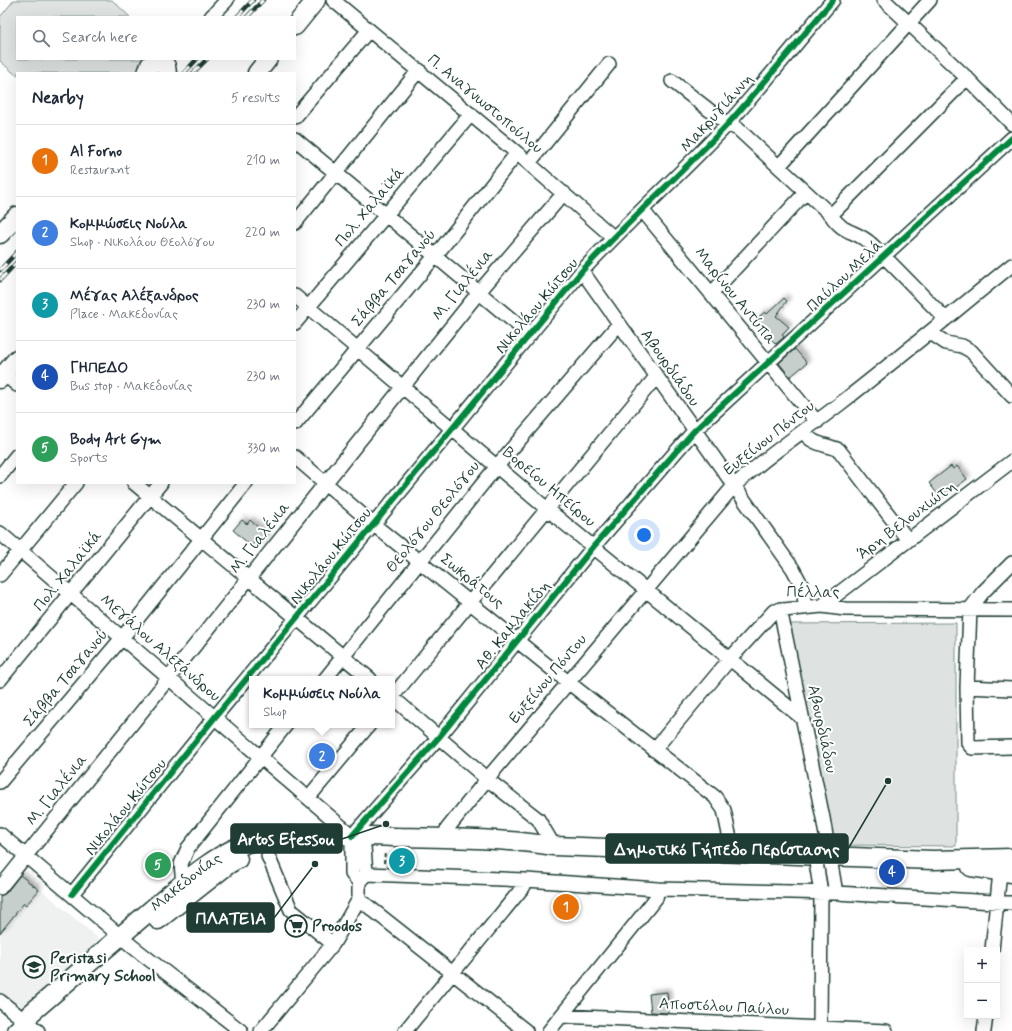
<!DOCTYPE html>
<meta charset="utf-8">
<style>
:root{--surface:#fff;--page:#f2f2f3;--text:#1f2937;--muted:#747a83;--line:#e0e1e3;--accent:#1f3d34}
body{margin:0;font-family:Mynerve,sans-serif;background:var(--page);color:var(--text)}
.controls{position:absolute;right:12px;bottom:12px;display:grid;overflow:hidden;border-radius:0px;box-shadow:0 4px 16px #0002}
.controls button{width:36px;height:36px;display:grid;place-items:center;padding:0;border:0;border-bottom:1px solid var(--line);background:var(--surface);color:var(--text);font:20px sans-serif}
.you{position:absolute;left:644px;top:535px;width:14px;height:14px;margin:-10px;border:3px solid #fff;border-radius:50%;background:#1a73e8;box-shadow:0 0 0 6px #1a73e833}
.badge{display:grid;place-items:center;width:26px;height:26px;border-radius:50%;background:var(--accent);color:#fff;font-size:13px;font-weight:700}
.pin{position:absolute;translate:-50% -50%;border:2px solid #fff;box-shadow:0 1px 4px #0006}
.popup{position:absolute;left:249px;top:676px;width:146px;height:52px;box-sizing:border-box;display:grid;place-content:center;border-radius:0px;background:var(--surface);filter:drop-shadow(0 1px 3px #0005);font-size:13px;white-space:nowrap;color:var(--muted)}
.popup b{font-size:15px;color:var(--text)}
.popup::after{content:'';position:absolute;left:50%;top:100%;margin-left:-8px;border:8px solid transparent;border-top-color:var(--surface)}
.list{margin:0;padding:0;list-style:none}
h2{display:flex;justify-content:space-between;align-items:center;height:52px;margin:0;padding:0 16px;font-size:17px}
h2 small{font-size:13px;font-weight:400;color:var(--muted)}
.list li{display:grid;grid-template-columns:26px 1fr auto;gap:12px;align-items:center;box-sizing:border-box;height:72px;padding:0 16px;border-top:1px solid var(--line)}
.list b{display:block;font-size:15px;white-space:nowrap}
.list p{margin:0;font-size:13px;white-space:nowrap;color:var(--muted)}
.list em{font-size:13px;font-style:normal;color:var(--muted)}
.icon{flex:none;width:22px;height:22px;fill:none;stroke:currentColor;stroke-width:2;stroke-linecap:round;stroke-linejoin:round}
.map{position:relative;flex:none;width:1012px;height:1031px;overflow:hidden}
.search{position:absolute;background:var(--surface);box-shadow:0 4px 16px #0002;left:16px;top:16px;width:280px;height:44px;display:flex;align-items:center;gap:10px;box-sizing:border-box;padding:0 14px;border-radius:0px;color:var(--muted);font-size:15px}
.panel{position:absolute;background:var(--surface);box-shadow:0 4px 16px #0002;left:16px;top:72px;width:280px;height:412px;border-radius:0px}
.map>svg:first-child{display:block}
.built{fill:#eef1f0}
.green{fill:#dee3e2;stroke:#7e908b}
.building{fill:#c7cfcc;stroke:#1f3d34;filter:url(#shadow)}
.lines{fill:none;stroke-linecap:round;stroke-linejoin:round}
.street-casing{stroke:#1f3d34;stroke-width:16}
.secondary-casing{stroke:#1f3d34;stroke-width:21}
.path{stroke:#1f3d34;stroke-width:2;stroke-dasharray:3 3;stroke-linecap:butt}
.street{stroke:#fff;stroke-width:13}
.secondary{stroke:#fff;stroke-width:18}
.rail-casing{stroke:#1f3d34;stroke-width:4.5}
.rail{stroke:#fff;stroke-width:3;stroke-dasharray:9;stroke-linecap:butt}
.cycleway-casing{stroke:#fff;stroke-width:8}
.cycleway{stroke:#00873e;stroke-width:6}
.labels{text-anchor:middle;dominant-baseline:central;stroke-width:4;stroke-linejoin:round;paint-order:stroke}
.street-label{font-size:16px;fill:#1f3d34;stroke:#fff}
.poi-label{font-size:16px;font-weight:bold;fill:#1f3d34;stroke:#fff;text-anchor:start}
.leader{fill:none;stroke:#1f3d34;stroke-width:1.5}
.callout-dot{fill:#1f3d34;stroke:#fff;stroke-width:1.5}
.callout{fill:#1f3d34;stroke:#1f3d34;stroke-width:1.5}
.callout-label{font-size:17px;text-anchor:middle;font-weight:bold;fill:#fff}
</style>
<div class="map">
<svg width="1012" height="1031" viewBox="0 0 1012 1031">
<defs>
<filter id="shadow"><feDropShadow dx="3.5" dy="-3.5" stdDeviation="2" flood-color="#0004"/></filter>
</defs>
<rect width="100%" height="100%" fill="#fff"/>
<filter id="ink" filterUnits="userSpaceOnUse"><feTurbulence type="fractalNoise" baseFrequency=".025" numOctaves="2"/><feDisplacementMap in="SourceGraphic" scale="8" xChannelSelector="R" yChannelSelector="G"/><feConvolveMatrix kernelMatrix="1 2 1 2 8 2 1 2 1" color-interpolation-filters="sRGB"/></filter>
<g filter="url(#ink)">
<path class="built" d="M 17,869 L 99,939 L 20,1011 L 0,995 L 0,881 Z"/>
<path class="green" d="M 14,0 L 112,0 L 130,17 L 17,17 L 17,59 L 151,59 L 138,73 L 17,73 L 17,76 L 0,61 L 0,17 Z
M 956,623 L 956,846 L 834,845 L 785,624 Z"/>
<path class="building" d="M 784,298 L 787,301 L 776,316 L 789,327 L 782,334 L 784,337 L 776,344 L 756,325 L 760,321 L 757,318 L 765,312 L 767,314 Z
M 795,349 L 807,363 L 790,377 L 779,363 Z
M 951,466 L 953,469 L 957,466 L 967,479 L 941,499 L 929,483 Z
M 242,520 L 247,524 L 250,520 L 268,536 L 259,547 L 254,543 L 251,546 L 233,530 Z
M 20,875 L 39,890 L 26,905 L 24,903 L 0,933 L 0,896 L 6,893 Z
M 667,992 L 669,1013 L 651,1012 L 649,994 Z"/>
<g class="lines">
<g class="street-casing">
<path id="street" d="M 333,0 L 517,153 L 613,237
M 884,0 L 967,78 L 1012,124
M 211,17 L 227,0
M 672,81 L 727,124 L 738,129 L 831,215 C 843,234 855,230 870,243 C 896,267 920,294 946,319
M 295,117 L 369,30
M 295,139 L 530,335
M 529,163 L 609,64
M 780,165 L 930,0
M 643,211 L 817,422
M 831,215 L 967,78
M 295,223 L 419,70
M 582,271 L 793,569 L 801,584 L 806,606
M 711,294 L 806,192
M 295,296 L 547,509 L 802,718
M 295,323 L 471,114
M 931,333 L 946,343 L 962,346 L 971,351 L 1012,396
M 4,374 L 17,385
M 295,424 L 436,255 L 517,153
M 804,432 C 812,445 826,444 839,450 L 908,540
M 295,457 L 373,524 L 568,682 L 715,797 L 724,810 L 733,853
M 0,476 L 17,455
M 134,483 L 370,679
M 0,533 L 364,846 L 366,874 L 359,882
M 0,575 L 76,483
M 822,606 L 1012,461
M 780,609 L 823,818 L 836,893
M 970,609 L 967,687 L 968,743 L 972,748 L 1012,747
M 970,609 L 983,592 L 1012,563
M 325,679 L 497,466 L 618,325
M 0,680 L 161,483
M 967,687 L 1012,689
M 392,697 L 656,377
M 392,697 L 487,779 L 538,819 L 554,846
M 654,750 L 729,660 L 774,611 L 822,606 L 845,609 L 1012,610
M 0,782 L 122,638 L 246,483
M 308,798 L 369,725
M 0,834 L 133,947 L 241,1031
M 352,836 L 439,737 L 594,546 L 694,431 L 1012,138
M 444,838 L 447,829 L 487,779 L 733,487 C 767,455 805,431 841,403 C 899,358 955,311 1012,265
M 268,856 L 291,910 L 333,944
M 815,856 L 821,893 L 820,1031
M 366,874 L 526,880 L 658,889 L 836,893 L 1012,903
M 183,883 L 181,864 L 188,848 L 286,725
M 0,888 L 479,292 L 564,193
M 72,894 L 215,717 L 582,271 C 628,221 680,175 727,125 C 764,84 798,41 833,0
M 359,899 L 526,1031
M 992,950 L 1000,872
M 0,1001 L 38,1031
M 561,1016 L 886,1031
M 261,1031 L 333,944 L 359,899 L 359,882 L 352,874 L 352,836
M 405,1031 L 524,886 L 526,880
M 549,1031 L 656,898 L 658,889
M 984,1031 L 986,1016"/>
</g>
<g class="secondary-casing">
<g id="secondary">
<path d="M 295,26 L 316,0"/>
<path d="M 147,73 L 150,65 L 159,62 L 166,66 L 167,73"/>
<path d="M 257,73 L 268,59"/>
<path d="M 0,234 L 17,216"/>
<path d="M 0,379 L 17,359"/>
<path d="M 971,867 L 1012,873"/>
<path d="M 158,920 L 229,864 L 238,859"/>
<path id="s1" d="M 16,1031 L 26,1023 L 30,1014 C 71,979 111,944 152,909 C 180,886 207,860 240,846 C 279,829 351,836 394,837 C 447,838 501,838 554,846 L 933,860 L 1012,858"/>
</g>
</g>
<path class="path" d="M 384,863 L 385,852"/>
<use href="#street" class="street"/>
<use href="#secondary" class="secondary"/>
<g class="rail-casing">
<path id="rail" d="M 237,17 L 253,0
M 247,17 L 263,0
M 184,73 L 197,59
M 193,73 L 207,59
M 0,270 L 17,252
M 0,280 L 17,262"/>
</g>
<use href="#rail" class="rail"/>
<g class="cycleway-casing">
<path id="cycleway" d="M 352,836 L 439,737 L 594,546 L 694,431 L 1012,138
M 72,894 L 215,717 L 582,271 C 628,221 680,175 727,125 C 764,84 798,41 833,0"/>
</g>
<use href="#cycleway" class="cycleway"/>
</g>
</g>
<defs>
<g id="supermarket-ring" transform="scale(1.15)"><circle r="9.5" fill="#fff" stroke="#1f3d34" stroke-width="1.5"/><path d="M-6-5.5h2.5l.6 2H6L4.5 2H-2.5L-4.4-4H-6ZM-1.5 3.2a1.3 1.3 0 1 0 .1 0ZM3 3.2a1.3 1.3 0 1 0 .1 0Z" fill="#1f3d34"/></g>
<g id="school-ring" transform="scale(1.15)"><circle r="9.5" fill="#fff" stroke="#1f3d34" stroke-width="1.5"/><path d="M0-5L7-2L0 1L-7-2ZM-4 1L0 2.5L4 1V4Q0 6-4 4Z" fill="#1f3d34"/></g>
</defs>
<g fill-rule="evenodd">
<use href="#supermarket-ring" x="296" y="926"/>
<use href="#school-ring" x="34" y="967"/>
</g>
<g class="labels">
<g class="street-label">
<text transform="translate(485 104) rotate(40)">Π. Αναγνωστοπούλου</text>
<text transform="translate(717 113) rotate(-48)">Μακρυγιάννη</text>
<text transform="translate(370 207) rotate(-50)">Πολ. Χαλαϊκά</text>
<text transform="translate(845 276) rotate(-43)">Παύλου Μελά</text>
<text transform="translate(394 278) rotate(-50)">Σάββα Τσαγανού</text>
<text transform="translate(463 285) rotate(-51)">Μ. Γιαλένια</text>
<text transform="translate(735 296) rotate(51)">Μαρίνου Αντύπα</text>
<text transform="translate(537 306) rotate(-50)">Νικολάου Κώτσου</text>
<text transform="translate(670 368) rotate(55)">Αβουρδιάδου</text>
<text transform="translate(769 438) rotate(-38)">Ευξείνου Πόντου</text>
<text transform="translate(549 487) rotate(40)">Βορείου Ηπείρου</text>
<text transform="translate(433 517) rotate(-51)">Θεολόγου Θεολόγου</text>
<text transform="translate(907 520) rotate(-37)">Άρη Βελουχιώτη</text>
<text transform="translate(260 538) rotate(-52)">Μ. Γιαλένια</text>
<text transform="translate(331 556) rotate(-51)">Νικολάου Κώτσου</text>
<text transform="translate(68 571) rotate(-51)">Πολ. Χαλαϊκά</text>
<text transform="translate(472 581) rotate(39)">Σωκράτους</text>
<text x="813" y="592">Πέλλας</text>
<text transform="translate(513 625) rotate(-51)">Αθ. Καμλακίδη</text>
<text transform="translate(160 648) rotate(41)">Μεγάλου Αλεξάνδρου</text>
<text transform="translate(66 678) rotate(-50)">Σάββα Τσαγανού</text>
<text transform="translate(548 679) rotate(-50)">Ευξείνου Πόντου</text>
<text transform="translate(822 729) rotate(78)">Αβουρδιάδου</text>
<text transform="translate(57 790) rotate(-51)">Μ. Γιαλένια</text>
<text transform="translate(126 807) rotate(-51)">Νικολάου Κώτσου</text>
<text stroke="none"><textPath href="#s1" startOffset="227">Μακεδονίας</textPath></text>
<text transform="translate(724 1007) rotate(3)">Αποστόλου Παύλου</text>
</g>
<g class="poi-label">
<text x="312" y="926">Proodos</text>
<text x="50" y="958">Peristasi<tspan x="50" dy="18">Primary School</tspan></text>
</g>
</g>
<path class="leader" d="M386 824L342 839M888 781L848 849M315 864L274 918"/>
<g class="callout-dot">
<circle cx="386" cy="824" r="4"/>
<circle cx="888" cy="781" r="4"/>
<circle cx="315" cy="864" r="4"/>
</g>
<g class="callout">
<rect x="231" y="824" width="111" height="29" rx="4"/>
<rect x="606" y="834" width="242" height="29" rx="4"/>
<rect x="187" y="903" width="87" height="29" rx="4"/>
</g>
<g class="callout-label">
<text x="286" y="845">Artos Efessou</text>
<text x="727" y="855">Δημοτικό Γήπεδο Περίστασης</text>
<text x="231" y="924">ΠΛΑΤΕΙΑ</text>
</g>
</svg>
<div class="controls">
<button>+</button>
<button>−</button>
</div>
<div class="you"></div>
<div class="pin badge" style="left:566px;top:907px;background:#e8710a">1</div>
<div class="pin badge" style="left:322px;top:756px;background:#3f7fe0">2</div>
<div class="popup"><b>Κομμώσεις Νούλα</b>Shop</div>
<div class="pin badge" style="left:402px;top:861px;background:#0f9aa8">3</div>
<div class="pin badge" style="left:892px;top:872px;background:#1a4fb4">4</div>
<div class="pin badge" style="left:158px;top:865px;background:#2e9e5b">5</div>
<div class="search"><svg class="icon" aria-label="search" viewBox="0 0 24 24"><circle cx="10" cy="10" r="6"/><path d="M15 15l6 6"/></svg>Search here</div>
<section class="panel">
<h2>Nearby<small>5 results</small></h2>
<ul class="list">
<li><span class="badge" style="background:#e8710a">1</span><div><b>Al Forno</b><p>Restaurant</p></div><em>210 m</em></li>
<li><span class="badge" style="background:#3f7fe0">2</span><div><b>Κομμώσεις Νούλα</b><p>Shop · Νικολάου Θεολόγου</p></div><em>220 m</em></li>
<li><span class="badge" style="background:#0f9aa8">3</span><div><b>Μέγας Αλέξανδρος</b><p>Place · Μακεδονίας</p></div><em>230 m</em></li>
<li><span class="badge" style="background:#1a4fb4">4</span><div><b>ΓΗΠΕΔΟ</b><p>Bus stop · Μακεδονίας</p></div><em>230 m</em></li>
<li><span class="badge" style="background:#2e9e5b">5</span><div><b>Body Art Gym</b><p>Sports</p></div><em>330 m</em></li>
</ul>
</section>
</div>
